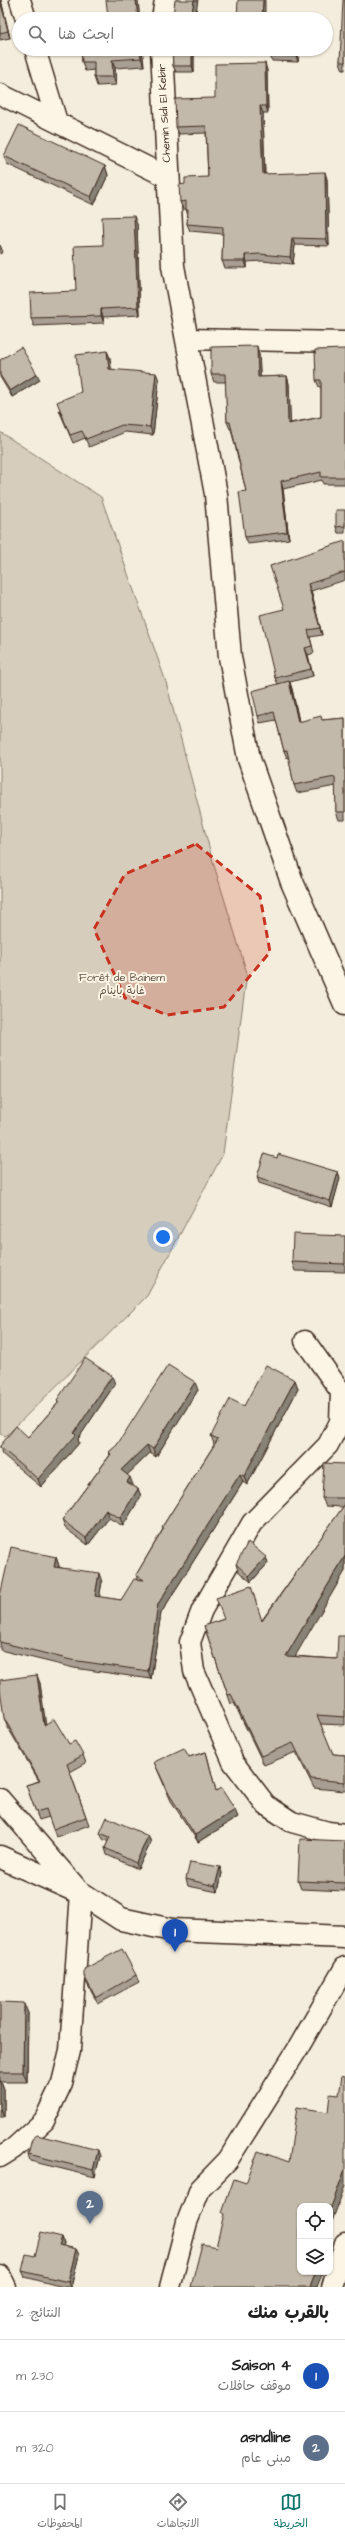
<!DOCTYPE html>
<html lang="ar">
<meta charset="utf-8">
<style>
:root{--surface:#fff;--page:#f2f2f2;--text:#222;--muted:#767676;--line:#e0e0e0;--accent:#0f766e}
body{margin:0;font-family:"Architects Daughter","Playpen Sans Arabic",sans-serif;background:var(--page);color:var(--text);direction:rtl}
.controls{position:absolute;right:12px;bottom:12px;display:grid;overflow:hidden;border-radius:8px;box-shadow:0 1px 3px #0004}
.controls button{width:36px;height:36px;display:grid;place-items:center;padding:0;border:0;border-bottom:1px solid var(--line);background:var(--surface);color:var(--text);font:20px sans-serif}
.you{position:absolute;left:163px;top:1237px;width:14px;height:14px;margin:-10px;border:3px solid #fff;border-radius:50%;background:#1a73e8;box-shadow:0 0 0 6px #1a73e833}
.badge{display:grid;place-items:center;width:26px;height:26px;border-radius:50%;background:var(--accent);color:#fff;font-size:13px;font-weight:700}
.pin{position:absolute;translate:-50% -33px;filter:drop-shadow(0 1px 2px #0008)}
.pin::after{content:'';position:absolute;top:21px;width:14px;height:12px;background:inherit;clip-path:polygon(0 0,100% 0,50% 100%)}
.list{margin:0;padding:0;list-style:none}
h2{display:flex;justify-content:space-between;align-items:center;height:52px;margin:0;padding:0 16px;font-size:17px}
h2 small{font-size:13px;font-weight:400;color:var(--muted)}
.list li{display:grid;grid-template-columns:26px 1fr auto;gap:12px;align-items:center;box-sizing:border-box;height:72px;padding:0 16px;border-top:1px solid var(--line)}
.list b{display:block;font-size:15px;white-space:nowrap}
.list p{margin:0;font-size:13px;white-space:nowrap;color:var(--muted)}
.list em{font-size:13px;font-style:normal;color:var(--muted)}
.icon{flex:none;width:22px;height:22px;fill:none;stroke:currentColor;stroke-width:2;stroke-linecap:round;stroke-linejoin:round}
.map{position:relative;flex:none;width:345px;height:2287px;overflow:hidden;direction:ltr}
.search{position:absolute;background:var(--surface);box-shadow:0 1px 3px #0004;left:12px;right:12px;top:12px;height:44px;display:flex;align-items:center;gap:10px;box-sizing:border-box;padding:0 14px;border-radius:22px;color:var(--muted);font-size:15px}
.sheet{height:196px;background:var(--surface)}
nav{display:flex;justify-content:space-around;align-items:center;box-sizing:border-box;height:56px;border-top:1px solid var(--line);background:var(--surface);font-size:11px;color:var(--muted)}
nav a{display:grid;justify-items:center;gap:2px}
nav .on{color:var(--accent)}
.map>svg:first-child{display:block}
.green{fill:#d6cdbd;stroke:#887c6e}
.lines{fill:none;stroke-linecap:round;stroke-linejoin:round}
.minor-casing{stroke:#3b2a1e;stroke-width:23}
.tertiary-casing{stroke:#3b2a1e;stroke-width:25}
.primary-casing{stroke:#3b2a1e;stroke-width:25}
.minor{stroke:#fcf5e5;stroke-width:20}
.tertiary{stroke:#fcf5e5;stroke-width:22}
.primary{stroke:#fcf5e5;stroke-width:22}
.wall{fill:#a89f92;stroke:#3b2a1e}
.shaded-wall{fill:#888277;stroke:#3b2a1e}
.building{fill:#c3b9aa;stroke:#3b2a1e}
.marked{fill:#c8321e;fill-opacity:0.2;stroke:#c8321e;stroke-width:3;stroke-dasharray:8 5;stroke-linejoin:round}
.labels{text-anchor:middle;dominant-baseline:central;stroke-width:4;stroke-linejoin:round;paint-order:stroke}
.street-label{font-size:11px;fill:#3b2a1e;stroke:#fcf5e5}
.park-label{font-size:11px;fill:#625346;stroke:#fcf5e5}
</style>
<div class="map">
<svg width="345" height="2287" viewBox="0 0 345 2287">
<rect width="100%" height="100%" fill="#f4eddd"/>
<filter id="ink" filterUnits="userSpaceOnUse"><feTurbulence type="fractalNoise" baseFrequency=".025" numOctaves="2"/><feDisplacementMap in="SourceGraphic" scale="8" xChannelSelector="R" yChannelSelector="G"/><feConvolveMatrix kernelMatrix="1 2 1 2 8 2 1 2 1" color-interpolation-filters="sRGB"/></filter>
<g filter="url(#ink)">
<path class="green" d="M 0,432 L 101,497 L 166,682 L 213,862 L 247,973 L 223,1154 L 147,1296 L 6,1436 L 0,1434 Z"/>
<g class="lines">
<g class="minor-casing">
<path id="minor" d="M 20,0 L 26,19
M 35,49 L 57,122
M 0,94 L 167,177
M 187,339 L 345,342
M 305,1341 L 341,1392 L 340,1422 L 328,1445 L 252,1523 L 202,1610 L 190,1642 L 194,1671 L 233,1762 L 266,1805 L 292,1822 L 328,1832 L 345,1834
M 0,1799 L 81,1893 L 70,2050 L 62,2083 L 44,2121 L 13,2149 L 0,2157
M 0,2275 L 6,2287
M 170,2287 L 187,2222 L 200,2189 L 228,2160 L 297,2050 L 345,1967
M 332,2287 L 345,2243"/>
</g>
<g class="tertiary-casing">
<path id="tertiary" d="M 163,19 L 166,0
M 162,49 L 173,266 L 216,494 L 230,657 L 249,759 L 292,882 L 345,1004"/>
</g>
<g class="primary-casing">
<path id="primary" d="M 0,1857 L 81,1893 L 121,1919 L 172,1930 L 345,1937"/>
</g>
<use href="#minor" class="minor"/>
<use href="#tertiary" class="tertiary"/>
<use href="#primary" class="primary"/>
</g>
<path class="wall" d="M 0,0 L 1,0 L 10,38 L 0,40 Z
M 345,0 L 345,70 L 343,70 L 340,62 Z
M 81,49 L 142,49 L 144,66 L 115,68 L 116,85 L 97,86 L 94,77 L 94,70 L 85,71 L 82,62 Z
M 172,49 L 194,49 L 194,72 L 176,72 L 173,66 Z
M 299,49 L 298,62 L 272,61 L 270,55 Z
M 267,70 L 268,113 L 263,113 L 265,174 L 327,179 L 329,246 L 295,245 L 293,264 L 262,261 L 247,262 L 247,268 L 225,268 L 222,261 L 223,234 L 190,231 L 187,224 L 188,216 L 186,209 L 183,209 L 180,202 L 185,184 L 208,177 L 206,133 L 179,134 L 176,127 L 215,98 Z
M 4,156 L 105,166 L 108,175 L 94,205 L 7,164 Z
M 137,224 L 140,315 L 103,317 L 104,323 L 34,326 L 31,318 L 76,291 L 103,245 Z
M 0,245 L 3,252 L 0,254 Z
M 345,349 L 345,484 L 323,484 L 322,480 L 283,489 L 289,539 L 248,544 L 245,537 L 246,491 L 231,429 L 230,429 L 227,422 L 226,382 L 214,382 L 211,374 L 259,354 L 260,377 L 287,376 L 289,384 L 290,423 L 321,417 L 321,387 L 319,387 L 316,380 Z
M 107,351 L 110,358 L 111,369 L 159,380 L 153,435 L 125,432 L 89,447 L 85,438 L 73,443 L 59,410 L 81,392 Z
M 0,360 L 40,380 L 12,397 L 0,377 Z
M 345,510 L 345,533 L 338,533 L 336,527 Z
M 345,541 L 345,580 L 311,591 L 322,635 L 310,637 L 314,653 L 308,655 L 313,676 L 290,682 L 292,689 L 299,722 L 345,718 L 345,820 L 339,820 L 336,812 L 336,786 L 297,793 L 294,785 L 289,758 L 287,758 L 284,751 L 276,720 L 260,723 L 258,716 L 278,684 L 275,678 L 284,609 Z
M 277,1158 L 338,1172 L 340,1178 L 332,1207 L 259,1183 L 257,1177 Z
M 345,1236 L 345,1272 L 295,1271 L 292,1262 Z
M 295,1380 L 298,1389 L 247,1485 L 243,1482 L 161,1613 L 151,1679 L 74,1668 L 0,1650 L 0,1596 L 56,1557 L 59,1566 L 59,1567 L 102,1582 L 99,1597 L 121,1600 L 138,1579 L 136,1575 L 163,1529 L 162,1527 L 214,1445 L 214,1444 L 211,1436 L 244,1406 Z
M 115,1384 L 78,1439 L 79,1443 L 41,1487 L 2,1454 L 0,1448 L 0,1446 L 28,1437 L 58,1403 L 57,1400 Z
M 198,1390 L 156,1457 L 150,1453 L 127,1475 L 133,1485 L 133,1486 L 138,1489 L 141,1496 L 123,1526 L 109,1518 L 88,1545 L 65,1528 L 62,1520 L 110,1455 L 109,1452 Z
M 345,1464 L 345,1571 L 294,1656 L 337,1659 L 345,1636 L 345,1725 L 320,1724 L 333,1754 L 345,1755 L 345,1791 L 314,1788 L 296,1752 L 264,1765 L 234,1703 L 231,1704 L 204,1626 L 224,1619 L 262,1620 L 343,1507 L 326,1506 L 322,1498 Z
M 266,1557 L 268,1563 L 251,1582 L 238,1571 L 236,1564 Z
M 40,1683 L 45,1724 L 69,1744 L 83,1755 L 86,1763 L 70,1772 L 89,1825 L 56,1837 L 49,1817 L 39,1820 L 26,1785 L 39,1781 L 7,1726 L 4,1718 Z
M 206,1752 L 208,1759 L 216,1791 L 238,1817 L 198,1842 L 171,1801 L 154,1762 L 189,1757 Z
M 100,1833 L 148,1836 L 151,1842 L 138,1869 L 107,1855 L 105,1848 L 108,1842 L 103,1839 Z
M 345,1841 L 345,1891 L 301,1889 L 298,1881 Z
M 220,1867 L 222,1873 L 218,1892 L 188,1886 L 186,1879 Z
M 136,1975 L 139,1982 L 98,2004 L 86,1982 L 84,1976 Z
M 0,2002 L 28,2013 L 27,2082 L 1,2082 L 4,2090 L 4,2117 L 0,2117 Z
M 28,2154 L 100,2156 L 95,2177 L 30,2161 Z
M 62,2237 L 64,2243 L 63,2246 L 76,2249 L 79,2255 L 71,2287 L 63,2287 L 25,2277 L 22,2271 L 35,2256 Z"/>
<path class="shaded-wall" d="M 0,0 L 1,0 L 10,38 L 8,31 Z
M 136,0 L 138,0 L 140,19 L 138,19 Z
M 194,0 L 198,0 L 195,19 L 191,19 Z
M 263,0 L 265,0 L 265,19 L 262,19 Z
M 140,49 L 142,49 L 144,66 L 141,58 Z
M 192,49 L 194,49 L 194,72 L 192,66 Z
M 296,49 L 299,49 L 298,62 L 296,56 Z
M 112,60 L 115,68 L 116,85 L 113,77 Z
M 265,63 L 267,70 L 268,113 L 266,106 Z
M 260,106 L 263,113 L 265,181 L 263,174 Z
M 105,166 L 108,175 L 94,205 L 91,197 Z
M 325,172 L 327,179 L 329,246 L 326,239 Z
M 134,216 L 137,224 L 140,315 L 138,307 Z
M 292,238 L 295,245 L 293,264 L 290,257 Z
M 245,255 L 247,262 L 247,268 L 245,261 Z
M 101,309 L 103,317 L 104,323 L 101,316 Z
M 257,346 L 259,354 L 261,384 L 258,377 Z
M 107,351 L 110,358 L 112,376 L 109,369 Z
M 156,373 L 159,380 L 153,435 L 150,427 Z
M 37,374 L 40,380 L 12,397 L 10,391 Z
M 287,376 L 289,384 L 291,431 L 288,424 Z
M 281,481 L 283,489 L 289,539 L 287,532 Z
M 308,584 L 311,591 L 322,635 L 320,628 Z
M 305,648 L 308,655 L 313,676 Z
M 289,681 L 292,689 L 301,730 L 298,722 Z
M 338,1172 L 340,1178 L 332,1207 L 330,1201 Z
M 112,1376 L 115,1384 L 78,1439 L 79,1443 L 41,1487 L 38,1479 L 74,1433 Z
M 295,1380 L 298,1389 L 247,1485 L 244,1476 Z
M 195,1382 L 198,1390 L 156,1457 L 153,1449 Z
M 147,1445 L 150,1453 L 124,1478 L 121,1470 Z
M 240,1474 L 243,1482 L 161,1613 L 151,1679 L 148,1671 L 158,1604 Z
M 130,1477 L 133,1485 L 129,1490 L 127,1482 Z
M 138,1489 L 141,1496 L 123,1526 L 120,1518 Z
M 106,1510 L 109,1518 L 88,1545 L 86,1538 Z
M 345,1556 L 345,1571 L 290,1665 L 286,1656 Z
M 56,1557 L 59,1566 L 57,1575 L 54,1567 Z
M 266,1557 L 268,1563 L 251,1582 L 249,1576 Z
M 99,1573 L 102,1582 L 98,1605 L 95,1596 Z
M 37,1675 L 40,1683 L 47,1733 L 44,1725 Z
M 235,1810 L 238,1817 L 198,1842 L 195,1835 Z
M 148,1836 L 151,1842 L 138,1869 L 136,1863 Z
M 220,1867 L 222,1873 L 218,1892 L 215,1886 Z
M 24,2003 L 28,2013 L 27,2082 L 23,2072 Z
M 0,2080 L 4,2090 L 4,2117 L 0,2107 Z
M 98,2150 L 100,2156 L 95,2177 L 93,2170 Z
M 345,2169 L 345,2186 L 330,2227 L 330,2210 Z
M 62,2237 L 64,2243 L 62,2251 L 59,2245 Z
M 76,2249 L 79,2255 L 71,2287 L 70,2287 L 68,2282 Z
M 316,2272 L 323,2272 L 317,2287 L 310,2287 Z"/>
<path class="building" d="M 0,0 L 8,31 L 0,33 Z
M 106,0 L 136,0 L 138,19 L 79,19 L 79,18 L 108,16 Z
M 175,0 L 194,0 L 191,19 L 171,19 L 173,15 Z
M 238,0 L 263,0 L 262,19 L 237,18 Z
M 343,0 L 345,0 L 345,62 L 340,62 Z
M 81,49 L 140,49 L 141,58 L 112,60 L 113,77 L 94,77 L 94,62 L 82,62 Z
M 172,49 L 192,49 L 192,66 L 173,66 Z
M 270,49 L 296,49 L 296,56 L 270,55 Z
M 265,63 L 266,106 L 260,106 L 263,174 L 325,172 L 326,239 L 292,238 L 290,257 L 260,254 L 245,255 L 245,261 L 222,261 L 223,227 L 187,224 L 188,210 L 186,210 L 186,201 L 180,202 L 179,185 L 185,184 L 185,178 L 208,177 L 206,126 L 176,127 L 175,99 L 215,98 L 215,64 Z
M 19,125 L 105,166 L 91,197 L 4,156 Z
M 134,216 L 138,307 L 101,309 L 101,316 L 31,318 L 30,293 L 76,291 L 74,246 L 103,245 L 102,217 Z
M 257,346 L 258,377 L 287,376 L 288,424 L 321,417 L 321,380 L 316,380 L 315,350 L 345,349 L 345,477 L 321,477 L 321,472 L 281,481 L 287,532 L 245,537 L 239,492 L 246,491 L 230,422 L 227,422 L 225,374 L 211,374 L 211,347 Z
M 21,347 L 37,374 L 10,391 L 0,375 L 0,360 Z
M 107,351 L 109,369 L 156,373 L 150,427 L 122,425 L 86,439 L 82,431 L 70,435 L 57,402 L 81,392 L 76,355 Z
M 336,510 L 345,510 L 345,526 L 336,527 Z
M 345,541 L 345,572 L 308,584 L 320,628 L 308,630 L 312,646 L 305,648 L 311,669 L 275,678 L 260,615 L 284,609 L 270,566 Z
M 289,681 L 298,722 L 321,716 L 322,720 L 345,718 L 345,812 L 336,812 L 335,777 L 294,785 L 287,750 L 284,751 L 274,712 L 258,716 L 252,691 Z
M 264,1154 L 277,1158 L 278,1154 L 338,1172 L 330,1201 L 257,1177 Z
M 293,1234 L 345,1236 L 345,1264 L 292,1262 Z
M 85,1358 L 112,1376 L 74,1433 L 76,1435 L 38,1479 L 0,1447 L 0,1446 L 16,1426 L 28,1437 L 59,1402 L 57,1400 Z
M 168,1365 L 195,1382 L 153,1449 L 147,1445 L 121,1470 L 130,1477 L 127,1482 L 138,1489 L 120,1518 L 106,1510 L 86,1538 L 62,1520 L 111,1454 L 109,1452 L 117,1445 Z
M 266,1365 L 295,1380 L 244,1476 L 240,1474 L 158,1604 L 148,1671 L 71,1660 L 0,1642 L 0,1596 L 11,1547 L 56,1557 L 54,1567 L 99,1573 L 95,1596 L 121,1600 L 134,1579 L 144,1580 L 136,1575 L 164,1528 L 162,1527 L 218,1439 L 211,1436 L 230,1399 L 244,1406 Z
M 324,1463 L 345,1464 L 345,1498 L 322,1498 Z
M 345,1504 L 345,1556 L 286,1656 L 337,1659 L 338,1636 L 345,1636 L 345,1717 L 317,1715 L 333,1754 L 345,1755 L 345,1782 L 311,1779 L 293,1743 L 261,1756 L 231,1694 L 228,1695 L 204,1626 L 224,1619 L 216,1598 L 251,1586 L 262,1621 Z
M 248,1542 L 266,1557 L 249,1576 L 236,1564 Z
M 37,1675 L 44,1725 L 54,1719 L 69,1744 L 75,1741 L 83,1755 L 67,1764 L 86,1817 L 53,1829 L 46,1809 L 36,1812 L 26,1785 L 40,1781 L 4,1718 L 0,1688 L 0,1680 Z
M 184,1748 L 189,1757 L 206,1752 L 216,1791 L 221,1788 L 235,1810 L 195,1835 L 169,1794 L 154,1762 Z
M 107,1817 L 148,1836 L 136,1863 L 105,1848 L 110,1837 L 100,1833 Z
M 300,1839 L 345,1841 L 345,1883 L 298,1881 Z
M 190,1862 L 220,1867 L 215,1886 L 186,1879 Z
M 122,1949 L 136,1975 L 96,1998 L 84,1976 L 84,1969 Z
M 0,2002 L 24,2003 L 23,2072 L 0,2072 Z
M 342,2076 L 345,2077 L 345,2169 L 330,2210 L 330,2206 L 300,2206 L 300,2272 L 316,2272 L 310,2287 L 191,2287 L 202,2244 L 216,2247 L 224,2214 L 222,2213 L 234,2179 L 246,2183 L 258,2151 L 289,2162 L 297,2107 L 328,2112 L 330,2094 L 339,2095 Z
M 37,2135 L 98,2150 L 93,2170 L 28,2154 L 32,2139 Z
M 41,2232 L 62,2237 L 59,2245 L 76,2249 L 68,2282 L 22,2271 L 26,2254 L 35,2256 Z"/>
</g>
<path class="marked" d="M 196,844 L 260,896 L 270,952 L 224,1007 L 167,1015 L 125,998 L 94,929 L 125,874 Z"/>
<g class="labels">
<g class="street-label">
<text transform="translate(164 113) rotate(-93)">Chemin Sidi El Kebir</text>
</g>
<g class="park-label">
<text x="122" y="977">Forêt de Baïnem<tspan x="122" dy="13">غابة باينام</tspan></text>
</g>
</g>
</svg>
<div class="controls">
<button><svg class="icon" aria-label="locate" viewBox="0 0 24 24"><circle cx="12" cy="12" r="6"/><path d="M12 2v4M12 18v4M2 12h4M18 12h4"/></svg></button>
<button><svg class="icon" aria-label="layers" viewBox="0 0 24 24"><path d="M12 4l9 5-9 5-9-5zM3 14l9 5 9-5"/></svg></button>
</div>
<div class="you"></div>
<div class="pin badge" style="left:175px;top:1952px;background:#1a4fb4">1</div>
<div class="pin badge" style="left:90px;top:2224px;background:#5c6f8a">2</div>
<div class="search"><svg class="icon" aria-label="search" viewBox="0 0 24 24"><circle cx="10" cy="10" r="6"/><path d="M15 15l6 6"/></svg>ابحث هنا</div>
</div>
<section class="sheet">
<h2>بالقرب منك<small>النتائج: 2</small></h2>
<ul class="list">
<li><span class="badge" style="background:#1a4fb4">1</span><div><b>4 Saison</b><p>موقف حافلات</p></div><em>230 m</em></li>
<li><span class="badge" style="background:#5c6f8a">2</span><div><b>asndline</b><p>مبنى عام</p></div><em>320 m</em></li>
</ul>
</section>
<nav>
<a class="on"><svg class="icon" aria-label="map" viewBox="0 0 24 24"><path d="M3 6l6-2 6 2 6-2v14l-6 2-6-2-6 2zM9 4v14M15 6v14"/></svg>الخريطة</a>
<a><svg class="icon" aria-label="directions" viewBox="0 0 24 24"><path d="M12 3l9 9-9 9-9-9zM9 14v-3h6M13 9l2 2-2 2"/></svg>الاتجاهات</a>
<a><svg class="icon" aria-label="saved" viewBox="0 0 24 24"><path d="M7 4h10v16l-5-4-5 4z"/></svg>المحفوظات</a>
</nav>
